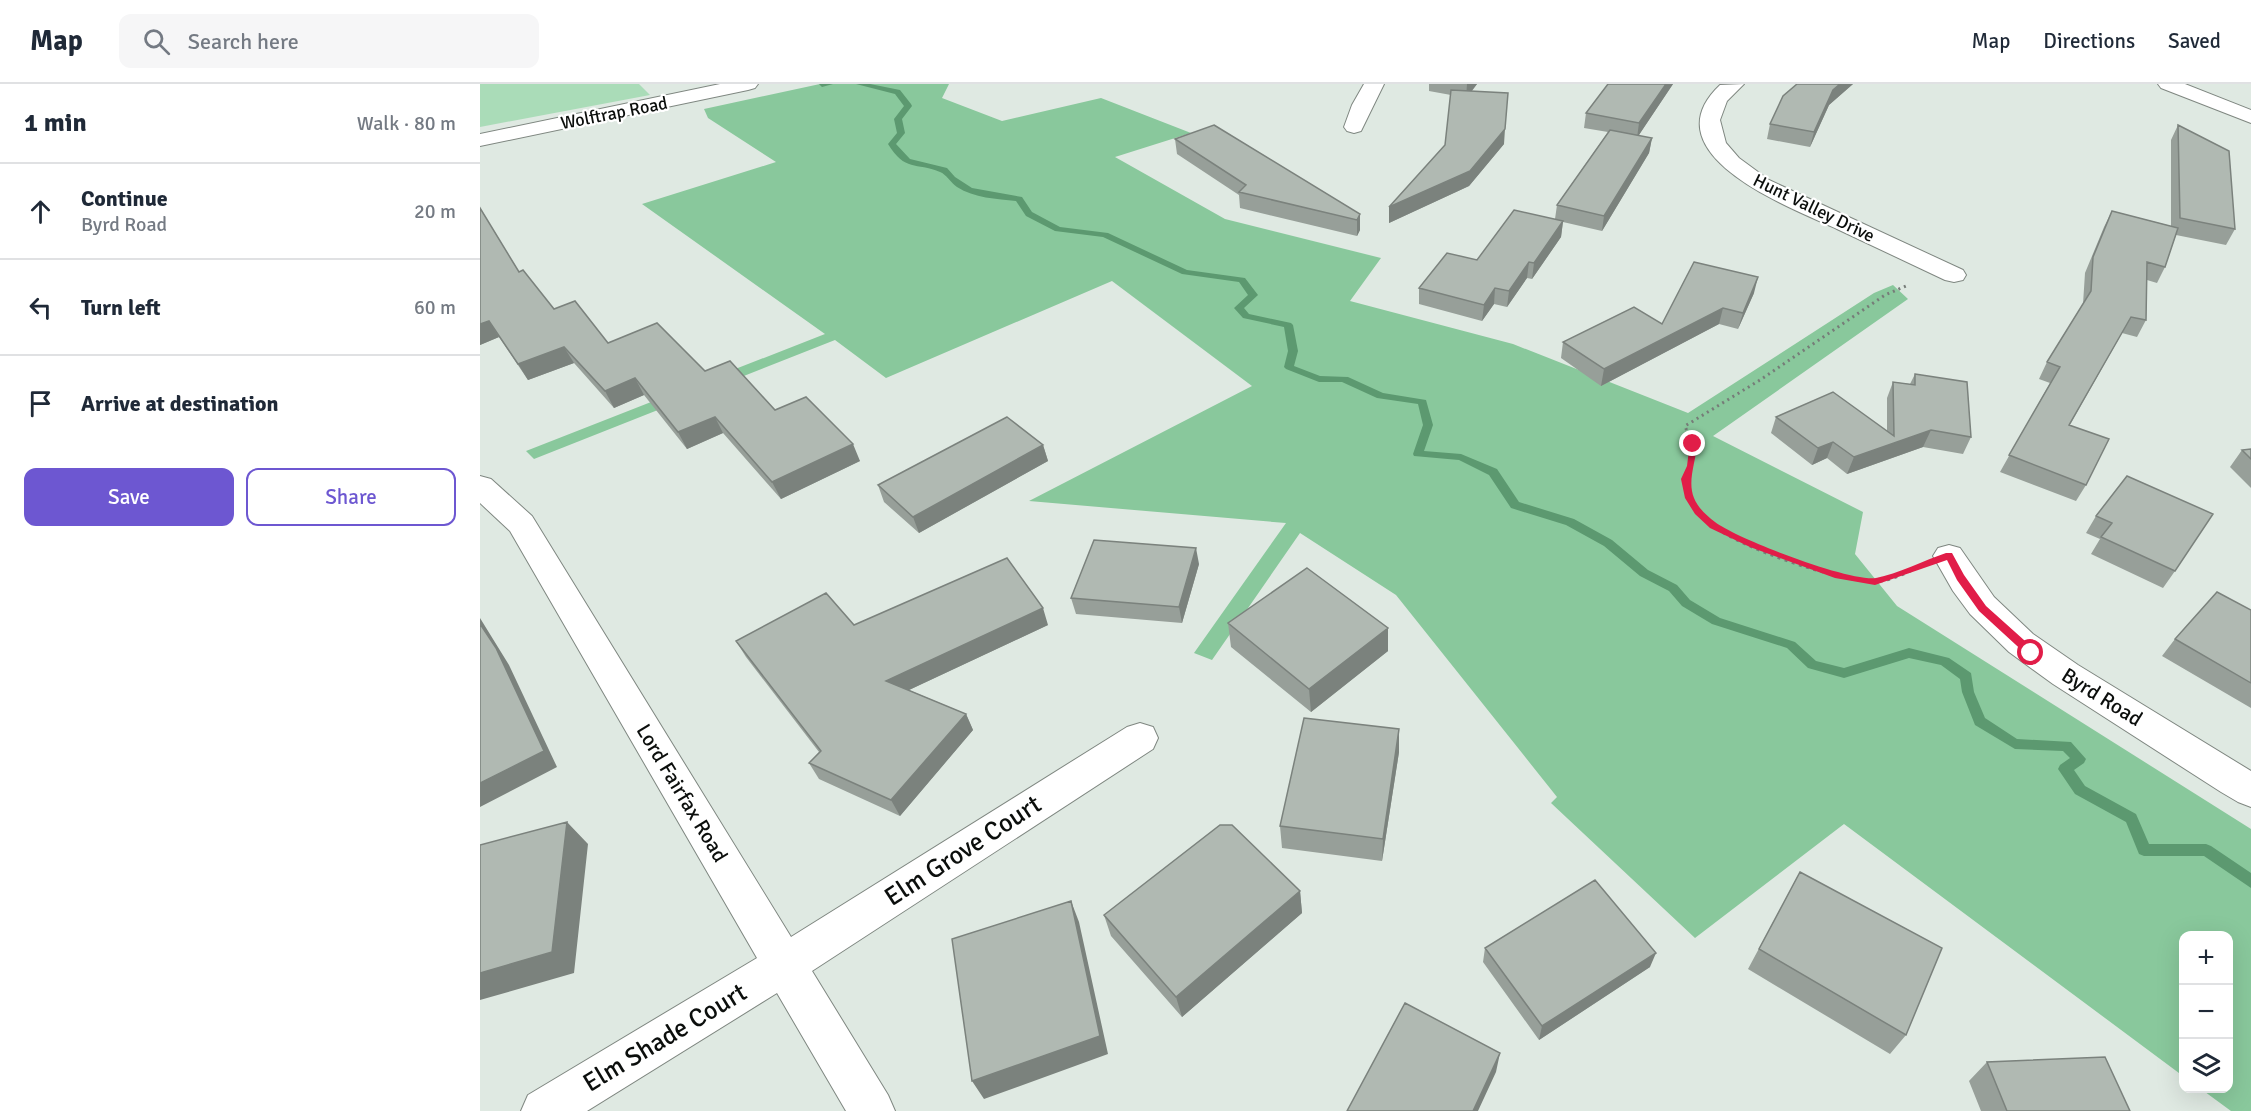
<!DOCTYPE html>
<meta charset="utf-8">
<style>
:root{--surface:#fff;--page:#f6f6f7;--text:#1f2937;--muted:#747a83;--line:#e0e1e3;--accent:#6d57d1}
body{margin:0;font-family:Signika,sans-serif;background:var(--page);color:var(--text)}
.controls{position:absolute;right:18px;bottom:18px;display:grid;overflow:hidden;border-radius:12px;box-shadow:0 6px 24px #0002}
.controls button{width:54px;height:54px;display:grid;place-items:center;padding:0;border:0;border-bottom:2px solid var(--line);background:var(--surface);color:var(--text);font:30px sans-serif}
.stop{position:absolute;width:18px;height:18px;margin:-14px;border:4px solid #e11d48;border-radius:50%;background:#fff}
.stop.end{background:#e11d48;border-color:#fff;box-shadow:0 2px 6px #0008}
.list{margin:0;padding:0;list-style:none}
h2{display:flex;justify-content:space-between;align-items:center;height:78px;margin:0;padding:0 24px;font-size:26px}
h2 small{font-size:20px;font-weight:400;color:var(--muted)}
.list li{display:grid;grid-template-columns:39px 1fr auto;gap:18px;align-items:center;box-sizing:border-box;height:96px;padding:0 24px;border-top:2px solid var(--line)}
.list b{display:block;font-size:22px;white-space:nowrap}
.list p{margin:0;font-size:20px;white-space:nowrap;color:var(--muted)}
.list em{font-size:20px;font-style:normal;color:var(--muted)}
.actions{display:flex;gap:12px;padding:18px 24px}
.actions a{flex:1;padding:14px 0;border:2px solid var(--accent);border-radius:12px;text-align:center;font-size:21px;color:var(--accent)}
.actions .main{background:var(--accent);color:#fff}
.icon{flex:none;width:33px;height:33px;fill:none;stroke:currentColor;stroke-width:2;stroke-linecap:round;stroke-linejoin:round}
.map{position:relative;flex:none;width:1771px;height:1027px;overflow:hidden}
header{display:flex;align-items:center;gap:36px;box-sizing:border-box;height:84px;padding:0 30px;background:var(--surface);border-bottom:2px solid var(--line)}
header strong{font-size:28px}
nav{display:flex;gap:33px;margin-inline-start:auto;font-size:21px}
.search{width:420px;height:54px;background:var(--page);display:flex;align-items:center;gap:15px;box-sizing:border-box;padding:0 21px;border-radius:12px;color:var(--muted);font-size:22px}
main{display:flex}
aside{flex:1;background:var(--surface)}
.map>svg:first-child{display:block}
.green{fill:#aadcb8}
.forest{fill:#89c89c}
.lines{fill:none;stroke-linecap:round;stroke-linejoin:round}
.stream{fill:#5c9970;fill-rule:evenodd}
.minor-casing{stroke:#7f8781;stroke-width:2}
.path-far1{stroke:#767c78;stroke-width:3;stroke-dasharray:2 4;stroke-linecap:butt}
.path{stroke:#767c78;stroke-width:4;stroke-dasharray:3 4.5;stroke-linecap:butt}
.minor{fill:#fff;fill-rule:evenodd}
.wall{fill:#979f99}
.shaded-wall{fill:#7b827d}
.building{fill:#b0b9b2;stroke:#7b827d;stroke-width:1.5}
.route{fill:#e11d48}
.labels{text-anchor:middle;dominant-baseline:central;stroke-width:4.5;stroke-linejoin:round;paint-order:stroke}
.far-street-label{font-size:18px;fill:#0b0e0c;stroke:#fff}
.street-label{font-size:21px;fill:#0b0e0c;stroke:#fff}
.near-street-label{font-size:26px;fill:#0b0e0c;stroke:#fff}
</style>
<header>
<strong>Map</strong>
<div class="search"><svg class="icon" aria-label="search" viewBox="0 0 24 24"><circle cx="10" cy="10" r="6"/><path d="M15 15l6 6"/></svg>Search here</div>
<nav><a>Map</a><a>Directions</a><a>Saved</a></nav>
</header>
<main>
<aside>
<h2>1 min<small>Walk · 80 m</small></h2>
<ul class="list">
<li><svg class="icon" aria-label="ahead" viewBox="0 0 24 24"><path d="M12 20V5M6 11l6-6 6 6"/></svg><div><b>Continue</b><p>Byrd Road</p></div><em>20 m</em></li>
<li><svg class="icon" aria-label="left" viewBox="0 0 24 24"><path d="M17 20v-9H6M10 6l-5 5 5 5"/></svg><div><b>Turn left</b></div><em>60 m</em></li>
<li><svg class="icon" aria-label="arrive" viewBox="0 0 24 24"><path d="M6 21V4h12l-3 4 3 4H6"/></svg><div><b>Arrive at destination</b></div></li>
</ul>
<div class="actions"><a class="main">Save</a><a>Share</a></div>
</aside>
<div class="map">
<svg width="1771" height="1027" viewBox="0 0 1771 1027">
<rect width="100%" height="100%" fill="#dfe9e2"/>
<path class="green" d="M 0,0 L 159,0 L 170,11 L 0,43 Z"/>
<path class="forest" d="M 340,0 L 469,0 L 462,14 L 522,37 L 621,14 L 711,49 L 635,73 L 745,135 L 901,174 L 870,217 L 1033,260 L 1208,329 L 1394,209 L 1413,201 L 1428,215 L 1233,352 L 1383,428 L 1375,470 L 1417,522 L 1771,745 L 1771,1027 L 1751,1027 L 1721,1005 L 1748,1004 L 1748,852 L 1704,852 L 1703,992 L 1364,740 L 1215,854 L 1071,719 L 1077,713 L 916,511 L 820,449 L 732,576 L 714,569 L 806,439 L 549,417 L 772,302 L 632,197 L 406,294 L 355,256 L 54,375 L 46,367 L 345,250 L 162,120 L 296,78 L 228,34 L 224,25 Z"/>
<g class="lines">
<path class="stream" d="M 339,0 L 353,0 L 342,3 Z
M 376,0 L 390,0 L 420,6 L 431,20 L 432,22 L 422,35 L 425,49 L 416,60 L 430,75 L 467,84 L 475,93 L 492,104 L 542,113 L 552,128 L 580,143 L 628,149 L 707,186 L 765,194 L 778,211 L 764,224 L 769,230 L 811,239 L 813,241 L 818,267 L 814,282 L 840,292 L 868,293 L 903,309 L 946,316 L 953,341 L 944,367 L 981,370 L 1017,385 L 1039,418 L 1094,435 L 1132,456 L 1168,486 L 1197,501 L 1210,516 L 1240,534 L 1315,558 L 1336,577 L 1364,584 L 1429,564 L 1469,574 L 1491,589 L 1494,608 L 1505,634 L 1537,655 L 1591,658 L 1606,675 L 1604,679 L 1594,686 L 1605,702 L 1656,730 L 1669,760 L 1726,760 L 1731,762 L 1771,789 L 1771,804 L 1724,772 L 1664,772 L 1659,770 L 1646,738 L 1595,710 L 1578,685 L 1580,681 L 1590,674 L 1583,667 L 1535,665 L 1495,641 L 1482,608 L 1480,595 L 1461,581 L 1429,574 L 1364,594 L 1328,584 L 1307,564 L 1232,540 L 1202,522 L 1189,507 L 1160,492 L 1124,462 L 1086,441 L 1031,424 L 1009,391 L 979,376 L 934,372 L 933,370 L 943,341 L 938,320 L 897,314 L 862,298 L 839,298 L 806,285 L 804,283 L 808,267 L 804,243 L 763,234 L 754,224 L 768,211 L 759,198 L 702,190 L 623,153 L 575,147 L 546,132 L 536,117 C 517,115 494,114 477,103 C 471,99 466,90 460,88 C 436,78 425,88 408,60 L 417,49 L 414,35 L 424,22 L 415,10 Z"/>
<g class="minor-casing">
<path id="minor" d="M 240,0 L 278,0 L 275,4 L 268,6 L 0,62 L 0,50 Z
M 884,0 L 904,0 L 881,47 L 874,49 L 867,47 L 864,43 L 872,21 Z
M 1264,0 L 1247,17 L 1240,36 L 1246,59 L 1259,74 L 1289,96 L 1483,186 L 1486,191 L 1483,196 L 1474,198 L 1465,196 C 1429,179 1393,162 1357,145 C 1311,124 1167,70 1240,1 Z
M 1678,0 L 1705,0 L 1771,26 L 1771,39 L 1681,4 Z
M 0,392 L 11,395 L 52,432 L 311,853 L 647,643 L 660,639 L 673,643 L 678,654 L 673,665 L 332,887 L 408,1011 L 415,1027 L 366,1027 L 297,909 L 107,1027 L 41,1027 L 48,1011 L 277,874 L 30,447 L 0,419 Z
M 1469,461 L 1480,464 L 1514,513 L 1553,550 L 1598,581 L 1771,687 L 1771,723 L 1758,718 L 1741,708 L 1573,600 L 1529,568 L 1490,530 L 1473,507 L 1453,472 L 1458,464 Z"/>
</g>
<path class="path-far1" d="M 1207,404 L 1214,366 L 1205,342 L 1280,296 L 1405,211 L 1426,202"/>
<path class="path" d="M 1207,403 C 1209,419 1219,431 1232,441 C 1266,465 1350,494 1392,497 C 1407,498 1422,490 1436,484"/>
<use href="#minor" class="minor"/>
</g>
<path class="wall" d="M 949,0 L 997,0 L 992,7 L 1024,60 L 989,102 L 909,139 L 909,123 L 965,61 L 971,11 L 949,7 Z
M 1128,0 L 1193,0 L 1158,52 L 1172,54 L 1169,69 L 1122,147 L 1083,138 L 1081,153 L 1052,195 L 1047,194 L 1027,223 L 1014,220 L 1002,237 L 939,220 L 939,204 L 997,176 L 1075,135 L 1077,121 L 1128,48 L 1104,44 L 1106,29 Z
M 1317,0 L 1373,0 L 1349,21 L 1330,63 L 1287,55 L 1290,40 Z
M 1698,41 L 1755,145 L 1746,161 L 1696,151 L 1685,183 L 1677,199 L 1667,196 L 1666,236 L 1657,253 L 1642,249 L 1590,341 L 1606,401 L 1596,417 L 1520,388 L 1570,299 L 1559,295 L 1567,278 L 1603,220 L 1605,189 L 1624,143 L 1632,127 L 1691,142 L 1691,56 Z
M 695,55 L 880,130 L 880,146 L 877,152 L 760,124 L 759,111 L 697,70 Z
M 0,124 L 39,188 L 74,225 L 128,259 L 225,287 L 295,326 L 380,377 L 301,415 L 243,349 L 207,365 L 164,311 L 134,324 L 94,279 L 48,296 L 19,253 L 0,261 Z
M 1274,209 L 1258,245 L 1239,240 L 1121,302 L 1081,274 L 1083,258 L 1182,240 Z
M 1435,290 L 1491,353 L 1483,370 L 1443,363 L 1367,390 L 1347,374 L 1332,381 L 1291,349 L 1296,333 L 1407,347 L 1407,314 L 1413,298 L 1430,300 Z
M 563,361 L 568,377 L 439,449 L 404,418 L 398,401 Z
M 1771,365 L 1771,404 L 1750,383 L 1762,366 Z
M 1647,392 L 1695,487 L 1683,504 L 1611,470 L 1620,455 L 1606,449 L 1616,432 Z
M 719,480 L 702,539 L 596,530 L 591,514 Z
M 1771,526 L 1771,624 L 1682,572 L 1695,555 Z
M 748,539 L 908,544 L 908,567 L 831,628 L 751,563 Z
M 374,541 L 568,541 L 429,606 L 486,630 L 493,646 L 420,732 L 339,695 L 329,679 L 339,668 L 266,573 L 256,557 Z
M 919,645 L 919,668 L 902,777 L 802,764 L 800,742 Z
M 1320,788 L 1426,951 L 1410,970 L 1268,885 Z
M 820,807 L 822,829 L 702,933 L 631,852 L 624,831 Z
M 1005,864 L 1170,883 L 1059,956 L 1003,878 Z
M 1507,978 L 1650,1027 L 1501,1027 L 1489,997 Z"/>
<path class="shaded-wall" d="M 987,0 L 997,0 L 986,14 Z
M 1186,0 L 1193,0 L 1157,54 L 1159,39 Z
M 1360,0 L 1373,0 L 1349,21 L 1330,63 L 1334,48 L 1353,6 Z
M 1025,45 L 1024,60 L 989,102 L 909,139 L 909,123 Z
M 1172,54 L 1169,69 L 1122,147 L 1124,132 Z
M 880,130 L 880,146 L 877,152 L 877,136 Z
M 1083,137 L 1081,153 L 1052,195 L 1054,179 Z
M 1049,178 L 1047,194 L 1027,223 L 1029,207 Z
M 1278,193 L 1274,209 L 1258,245 L 1263,229 Z
M 1015,204 L 1014,220 L 1002,237 L 1004,221 Z
M 1243,224 L 1239,240 L 1121,302 L 1124,285 Z
M 9,237 L 19,253 L 0,261 L 0,240 Z
M 84,263 L 94,279 L 48,296 L 38,280 Z
M 155,294 L 164,311 L 134,324 L 125,307 Z
M 235,333 L 243,349 L 207,365 L 198,348 Z
M 1451,346 L 1443,363 L 1367,390 L 1374,373 Z
M 1353,358 L 1347,374 L 1332,381 L 1338,364 Z
M 373,360 L 380,377 L 301,415 L 292,398 Z
M 563,361 L 568,377 L 439,449 L 433,433 Z
M 716,464 L 719,480 L 702,539 L 699,523 Z
M 563,524 L 568,541 L 414,613 L 406,597 Z
M 0,534 L 29,581 L 77,683 L 0,723 Z
M 908,544 L 908,567 L 831,628 L 829,605 Z
M 486,630 L 493,646 L 420,732 L 411,716 Z
M 919,645 L 919,668 L 902,777 L 903,755 Z
M 87,738 L 108,760 L 94,889 L 0,916 L 0,889 Z
M 820,807 L 822,829 L 702,933 L 696,913 Z
M 591,817 L 599,838 L 628,970 L 504,1015 L 492,997 Z
M 1176,869 L 1170,883 L 1059,956 L 1062,942 Z
M 1020,969 L 1016,988 L 998,1027 L 993,1027 Z"/>
<path class="building" d="M 1128,0 L 1186,0 L 1159,39 L 1106,29 Z
M 1317,0 L 1360,0 L 1353,6 L 1334,48 L 1290,40 L 1303,12 Z
M 971,6 L 1028,9 L 1025,45 L 990,87 L 909,123 L 965,61 Z
M 734,41 L 880,130 L 877,136 L 759,108 L 766,101 L 695,55 Z
M 1698,41 L 1749,67 L 1755,145 L 1700,134 Z
M 1130,46 L 1172,54 L 1124,132 L 1077,121 Z
M 0,124 L 39,188 L 43,186 L 74,225 L 95,217 L 128,259 L 177,239 L 225,287 L 250,277 L 295,326 L 326,313 L 373,360 L 292,398 L 235,333 L 198,348 L 155,294 L 125,307 L 84,263 L 38,280 L 9,237 L 0,240 Z
M 1034,126 L 1083,137 L 1054,179 L 1049,178 L 1029,207 L 1015,204 L 1004,221 L 939,204 L 967,169 L 997,176 Z
M 1632,127 L 1698,144 L 1685,183 L 1667,178 L 1666,236 L 1651,233 L 1589,341 L 1629,355 L 1606,401 L 1529,371 L 1580,283 L 1567,278 L 1611,207 L 1613,173 Z
M 1214,178 L 1278,193 L 1263,229 L 1243,224 L 1124,285 L 1083,258 L 1154,223 L 1182,240 Z
M 1435,290 L 1487,298 L 1491,353 L 1451,346 L 1374,373 L 1353,358 L 1338,364 L 1296,333 L 1353,308 L 1414,352 L 1413,298 L 1435,301 Z
M 527,333 L 563,361 L 433,433 L 398,401 Z
M 1771,365 L 1771,375 L 1762,366 Z
M 1647,392 L 1733,430 L 1695,487 L 1621,453 L 1632,439 L 1616,432 Z
M 614,456 L 716,464 L 699,523 L 591,514 Z
M 527,474 L 563,524 L 406,597 L 486,630 L 411,716 L 329,679 L 341,667 L 256,557 L 346,509 L 374,541 Z
M 827,484 L 908,544 L 829,605 L 748,539 Z
M 1737,508 L 1771,526 L 1771,599 L 1695,555 Z
M 0,540 L 16,564 L 64,667 L 0,699 Z
M 824,634 L 919,645 L 903,755 L 800,742 Z
M 87,738 L 72,868 L 0,889 L 0,761 Z
M 740,741 L 752,741 L 820,807 L 696,913 L 624,831 Z
M 1320,788 L 1462,864 L 1426,951 L 1279,865 Z
M 1115,796 L 1176,869 L 1062,942 L 1005,864 Z
M 591,817 L 620,952 L 492,997 L 472,855 Z
M 925,919 L 1020,969 L 993,1027 L 867,1027 Z
M 1625,973 L 1650,1027 L 1527,1027 L 1507,978 Z"/>
<path class="route" d="M 1210,358 L 1217,360 C 1216,378 1207,397 1214,414 C 1218,424 1227,432 1235,438 C 1257,455 1370,498 1396,494 C 1417,490 1445,476 1466,469 L 1472,469 L 1484,491 L 1506,522 L 1555,566 L 1555,572 L 1548,572 L 1499,527 L 1477,496 L 1467,476 L 1395,501 L 1355,494 L 1270,463 L 1230,444 L 1215,430 L 1205,414 L 1201,395 L 1207,382 Z"/>
<g class="labels">
<g class="far-street-label">
<text transform="translate(134 29) rotate(-11)">Wolftrap Road</text>
<text transform="translate(1334 124) rotate(26)">Hunt Valley Drive</text>
</g>
<g class="street-label">
<text transform="translate(1622 613) rotate(32)">Byrd Road</text>
<text transform="translate(202 709) rotate(59)">Lord Fairfax Road</text>
</g>
<g class="near-street-label">
<text transform="translate(483 767) rotate(-33)">Elm Grove Court</text>
<text transform="translate(185 954) rotate(-31)">Elm Shade Court</text>
</g>
</g>
</svg>
<div class="controls">
<button>+</button>
<button>−</button>
<button><svg class="icon" aria-label="layers" viewBox="0 0 24 24"><path d="M12 4l9 5-9 5-9-5zM3 14l9 5 9-5"/></svg></button>
</div>
<div class="stop" style="left:1551px;top:569px"></div>
<div class="stop end" style="left:1213px;top:360px"></div>
</div>
</main>
